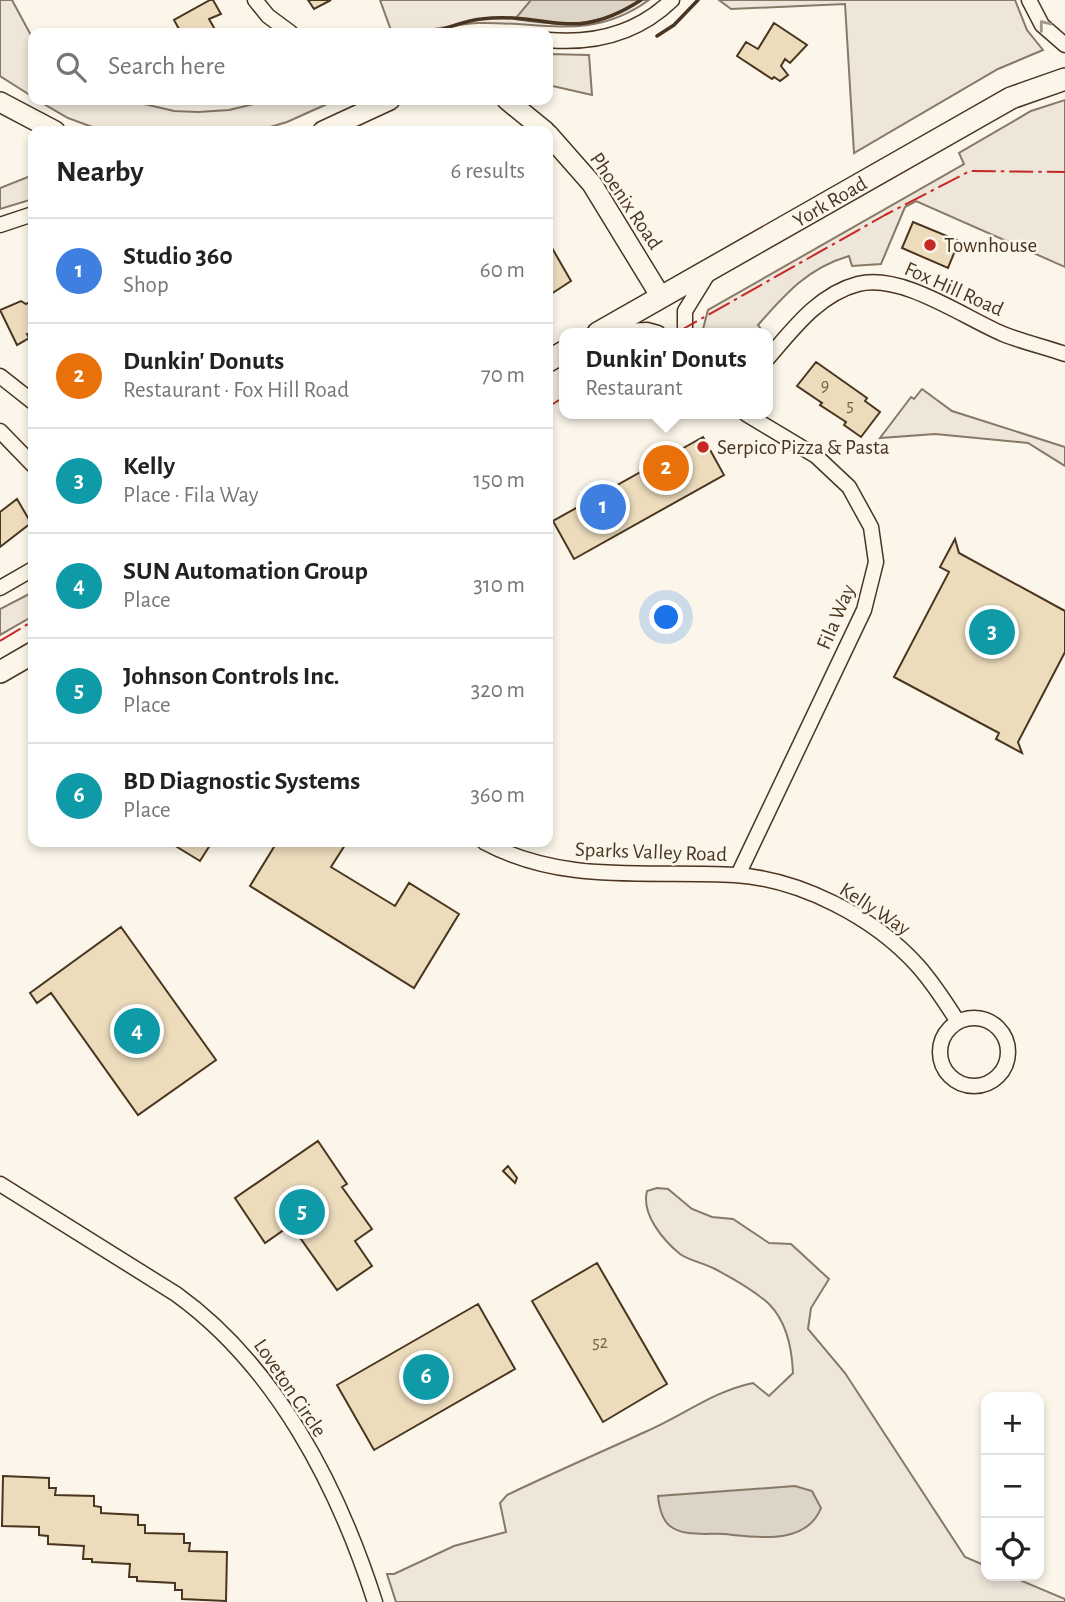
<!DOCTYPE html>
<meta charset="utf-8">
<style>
:root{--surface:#fff;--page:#f2f2f2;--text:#222;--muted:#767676;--line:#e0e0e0;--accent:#ea580c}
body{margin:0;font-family:"Alegreya Sans",sans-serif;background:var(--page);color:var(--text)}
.controls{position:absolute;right:21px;bottom:21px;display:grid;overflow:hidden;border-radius:14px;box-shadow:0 4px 10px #0003}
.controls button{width:63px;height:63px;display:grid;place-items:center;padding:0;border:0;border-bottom:2px solid var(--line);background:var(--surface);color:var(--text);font:35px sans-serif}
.you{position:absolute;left:667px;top:618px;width:24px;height:24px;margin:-18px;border:5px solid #fff;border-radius:50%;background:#1a73e8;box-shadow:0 0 0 10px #1a73e833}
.badge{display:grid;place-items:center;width:46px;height:46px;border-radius:50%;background:var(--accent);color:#fff;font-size:23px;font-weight:700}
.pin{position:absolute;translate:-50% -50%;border:4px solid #fff;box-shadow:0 2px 7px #0006}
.popup{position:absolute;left:559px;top:328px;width:214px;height:91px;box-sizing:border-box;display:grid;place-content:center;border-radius:14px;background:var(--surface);filter:drop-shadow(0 2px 5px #0005);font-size:23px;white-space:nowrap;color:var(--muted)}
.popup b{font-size:26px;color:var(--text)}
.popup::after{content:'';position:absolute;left:50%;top:100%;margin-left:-14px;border:14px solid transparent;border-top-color:var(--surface)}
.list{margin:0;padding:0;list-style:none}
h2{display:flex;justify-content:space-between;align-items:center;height:91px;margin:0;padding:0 28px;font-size:30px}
h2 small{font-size:23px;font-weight:400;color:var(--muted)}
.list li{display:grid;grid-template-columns:46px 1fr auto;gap:21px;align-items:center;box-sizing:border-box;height:105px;padding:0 28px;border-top:2px solid var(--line)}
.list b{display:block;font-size:26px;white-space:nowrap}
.list p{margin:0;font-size:23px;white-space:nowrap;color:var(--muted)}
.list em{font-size:23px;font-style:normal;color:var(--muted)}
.icon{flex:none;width:38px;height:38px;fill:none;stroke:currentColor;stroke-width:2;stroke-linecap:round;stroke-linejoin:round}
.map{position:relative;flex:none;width:1065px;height:1602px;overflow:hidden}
.search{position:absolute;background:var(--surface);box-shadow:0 4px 10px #0003;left:28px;top:28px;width:525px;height:77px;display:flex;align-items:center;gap:18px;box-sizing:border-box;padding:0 24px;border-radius:14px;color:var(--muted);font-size:26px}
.panel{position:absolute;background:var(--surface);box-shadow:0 4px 10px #0003;left:28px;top:126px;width:525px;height:721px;border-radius:14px}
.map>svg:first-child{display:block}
.green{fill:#ede6d9;stroke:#887966;stroke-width:2}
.water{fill:#dcd4c6;stroke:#887966;stroke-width:2}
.building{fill:#ecdcbc;stroke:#4a3520;stroke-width:2}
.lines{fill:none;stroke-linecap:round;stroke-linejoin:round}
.street-casing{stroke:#4a3520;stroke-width:17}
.secondary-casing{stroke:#4a3520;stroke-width:22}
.primary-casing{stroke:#4a3520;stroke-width:24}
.street{stroke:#fbf6e9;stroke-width:14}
.secondary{stroke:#fbf6e9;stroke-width:19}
.primary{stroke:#fbf6e9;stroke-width:21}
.wall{stroke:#4a3520;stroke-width:3.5}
.power{stroke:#c62828;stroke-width:2;stroke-dasharray:24 5 3.5 5;stroke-linecap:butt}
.oneway{stroke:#a29684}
.poi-dot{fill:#c62828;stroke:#fbf6e9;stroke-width:2.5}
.labels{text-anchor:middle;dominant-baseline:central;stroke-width:5;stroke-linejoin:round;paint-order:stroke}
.number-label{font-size:18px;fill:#725f47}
.street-label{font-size:21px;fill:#4a3520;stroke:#fbf6e9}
.poi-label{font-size:21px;fill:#4a3520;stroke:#fbf6e9;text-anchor:start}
</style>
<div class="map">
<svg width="1065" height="1602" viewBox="0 0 1065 1602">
<rect width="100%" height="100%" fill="#fbf6e9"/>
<path class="green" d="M 0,0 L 12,0 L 33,39 L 33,97 L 0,76 Z
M 380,0 L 649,0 C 591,42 542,21 478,23 C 449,25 422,33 392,33 Z
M 719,0 L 1015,0 L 1027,30 L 1043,50 L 998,69 L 854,153 L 845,4 L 731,9 Z
M 548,54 L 589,55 L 592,95 L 548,85 Z
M 37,100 L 127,100 L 174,111 L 198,112 L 229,110 L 270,100 L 336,100 L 287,122 L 257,131 L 103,131 L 68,118 Z
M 1065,100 L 1065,267 L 916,201 L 905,207 L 881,264 L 852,266 L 849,256 C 808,268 786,293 758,325 L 764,333 L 702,333 L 708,310 L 964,164 L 959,153 L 1031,111 Z
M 33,175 L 33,199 L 0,209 L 0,188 Z
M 922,389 L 952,411 L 1065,447 L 1065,466 L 1028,443 L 935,434 L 880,438 L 911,397 L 914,399 Z
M 33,592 L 33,616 L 0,635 L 0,609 Z
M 657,1188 L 668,1189 L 692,1209 L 712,1217 L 733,1219 L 769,1243 L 791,1244 L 829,1279 L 811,1308 L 808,1329 L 845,1373 L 965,1557 L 986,1566 L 986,1576 L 1010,1576 L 1065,1599 L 1065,1602 L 396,1602 L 387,1574 L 394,1574 L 454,1546 L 506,1532 L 500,1503 L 507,1495 C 553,1473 599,1453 645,1432 C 683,1416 711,1392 753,1383 L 769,1396 L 793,1373 C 792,1349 787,1322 769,1304 C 755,1291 732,1278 715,1269 C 704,1263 690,1261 680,1254 C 663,1240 641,1214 647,1191 Z"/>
<path class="water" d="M 531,0 L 641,0 C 597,28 565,27 515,19 Z
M 795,1486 L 812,1491 L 821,1508 C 806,1546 756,1537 724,1534 C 707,1533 684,1537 670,1526 C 661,1519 659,1506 658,1496 Z"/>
<path class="building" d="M 210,0 L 213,0 L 221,14 L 209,19 L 217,33 L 184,33 L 179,29 L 174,20 Z
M 308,0 L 331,0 L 314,9 Z
M 774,23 L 807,45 L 790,63 L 785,59 L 781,66 L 788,75 L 780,81 L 774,77 L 772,79 L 737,56 L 746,42 L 758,49 Z
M 913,222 L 959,241 L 948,268 L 902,248 Z
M 548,241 L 571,281 L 548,296 Z
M 33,300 L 33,333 L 27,334 L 29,338 L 17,345 L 0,310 L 21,301 L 26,304 Z
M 816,362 L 867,398 L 865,401 L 880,412 L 861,437 L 844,425 L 846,422 L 820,405 L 822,403 L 797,386 Z
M 703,437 L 724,475 L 574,559 L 553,521 Z
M 17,499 L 31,523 L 0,547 L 0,512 Z
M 955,539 L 959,553 L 1065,611 L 1065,652 L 1018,742 L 1022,753 L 996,739 L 999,733 L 894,677 L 949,572 L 940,567 Z
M 169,842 L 212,842 L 200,861 Z
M 277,842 L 340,842 L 345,845 L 331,867 L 395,906 L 409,883 L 459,914 L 414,988 L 250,886 Z
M 121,927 L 216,1060 L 138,1115 L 51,993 L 37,1003 L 30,993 Z
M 318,1141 L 347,1184 L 342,1187 L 372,1229 L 355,1241 L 372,1266 L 337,1290 L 291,1225 L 265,1243 L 235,1198 Z
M 508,1166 L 517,1178 L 515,1183 L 503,1171 Z
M 597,1263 L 667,1384 L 603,1422 L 532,1301 Z
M 478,1304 L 515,1369 L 374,1450 L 337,1385 Z
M 3,1476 L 49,1478 L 49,1488 L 56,1488 L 55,1495 L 94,1496 L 94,1506 L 101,1507 L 101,1513 L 138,1515 L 138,1525 L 145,1525 L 145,1533 L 184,1534 L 184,1543 L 190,1543 L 189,1551 L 227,1552 L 226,1601 L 182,1599 L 182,1590 L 175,1590 L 175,1583 L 137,1581 L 137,1577 L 129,1577 L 130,1564 L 92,1562 L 92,1559 L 83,1559 L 84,1546 L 48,1544 L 48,1536 L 39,1535 L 39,1527 L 2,1526 Z"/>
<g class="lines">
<g class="street-casing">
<path id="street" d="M 255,0 L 268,16 L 291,33
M 1029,0 L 1042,25 L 1065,45
M 548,40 C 594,44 638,33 672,0
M 0,225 L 33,214
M 605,332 L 647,330 L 658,333
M 685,333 L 685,311 L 709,272
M 768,358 C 793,329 819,294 858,284 C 902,273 963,317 1003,334 C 1023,342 1045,347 1065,354
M 0,376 L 33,402
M 0,431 L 33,465
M 0,588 L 33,569
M 484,842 C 564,885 648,870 735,875 C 800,879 874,917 918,966 C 933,983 946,1003 958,1022
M 738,875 L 864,610 L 876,562 L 871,527 L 849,487 L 816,456 L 746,414
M940 1052a34 34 0 1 1 68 0a34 34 0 1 1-68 0Z
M 0,1184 L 176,1294 C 276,1366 338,1486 375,1602"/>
</g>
<g class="secondary-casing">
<path id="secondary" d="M 507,100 L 545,131
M 0,102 L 55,131
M 323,131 L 390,100
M 548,134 L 592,184 L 661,297"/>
</g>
<g class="primary-casing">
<path id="primary" d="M 598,333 L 1011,98 L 1065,79
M 548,361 L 564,352
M 0,672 L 33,653"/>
</g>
<use href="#street" class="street"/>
<use href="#secondary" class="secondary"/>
<use href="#primary" class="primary"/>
<path class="wall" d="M 443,29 C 456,25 469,20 481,19 C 548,11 572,45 641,0
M 657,36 L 674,25 L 698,0"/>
<path class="power" d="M 676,333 L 885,215 L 970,171 L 1065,172
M 548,407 L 564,397
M 0,641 L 33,621"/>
</g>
<defs><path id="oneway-chevron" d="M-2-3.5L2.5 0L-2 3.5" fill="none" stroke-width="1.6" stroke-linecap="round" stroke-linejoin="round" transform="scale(1.75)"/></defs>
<use class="oneway" href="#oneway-chevron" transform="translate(1044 25) rotate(-128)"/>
<g class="poi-dot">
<circle cx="930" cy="245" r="7"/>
<circle cx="703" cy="447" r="7"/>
</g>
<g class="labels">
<g class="number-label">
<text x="825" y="386">9</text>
<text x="850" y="406">5</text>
<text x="600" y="1343">52</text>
</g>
<g class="street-label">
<text transform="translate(626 201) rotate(56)">Phoenix Road</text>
<text transform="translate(830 202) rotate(-30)">York Road</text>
<text transform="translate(954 289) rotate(24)">Fox Hill Road</text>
<text transform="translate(836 617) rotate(-67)">Fila Way</text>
<text transform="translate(651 852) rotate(2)">Sparks Valley Road</text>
<text transform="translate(875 909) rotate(33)">Kelly Way</text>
<text transform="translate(290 1388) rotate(56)">Loveton Circle</text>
</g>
<g class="poi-label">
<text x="944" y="245">Townhouse</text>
<text x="717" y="447">Serpico Pizza &amp; Pasta</text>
</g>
</g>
</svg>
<div class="controls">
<button>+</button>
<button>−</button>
<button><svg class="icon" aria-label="locate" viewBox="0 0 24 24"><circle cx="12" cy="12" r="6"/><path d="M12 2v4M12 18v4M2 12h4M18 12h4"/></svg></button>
</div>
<div class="you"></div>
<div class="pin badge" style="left:603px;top:507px;background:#3f7fe0">1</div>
<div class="pin badge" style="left:666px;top:468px;background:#e8710a">2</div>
<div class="popup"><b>Dunkin' Donuts</b>Restaurant</div>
<div class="pin badge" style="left:992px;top:632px;background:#0f9aa8">3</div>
<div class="pin badge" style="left:137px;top:1031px;background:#0f9aa8">4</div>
<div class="pin badge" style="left:302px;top:1212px;background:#0f9aa8">5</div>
<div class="pin badge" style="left:426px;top:1377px;background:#0f9aa8">6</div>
<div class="search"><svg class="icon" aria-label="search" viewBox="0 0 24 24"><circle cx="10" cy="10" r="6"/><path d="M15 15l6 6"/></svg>Search here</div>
<section class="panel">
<h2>Nearby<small>6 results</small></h2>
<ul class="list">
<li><span class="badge" style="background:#3f7fe0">1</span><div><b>Studio 360</b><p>Shop</p></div><em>60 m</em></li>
<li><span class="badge" style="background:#e8710a">2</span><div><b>Dunkin' Donuts</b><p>Restaurant · Fox Hill Road</p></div><em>70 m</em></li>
<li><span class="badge" style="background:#0f9aa8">3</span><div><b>Kelly</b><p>Place · Fila Way</p></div><em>150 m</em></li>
<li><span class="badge" style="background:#0f9aa8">4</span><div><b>SUN Automation Group</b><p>Place</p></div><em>310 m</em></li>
<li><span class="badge" style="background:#0f9aa8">5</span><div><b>Johnson Controls Inc.</b><p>Place</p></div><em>320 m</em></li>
<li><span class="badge" style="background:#0f9aa8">6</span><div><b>BD Diagnostic Systems</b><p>Place</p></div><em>360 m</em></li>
</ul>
</section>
</div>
